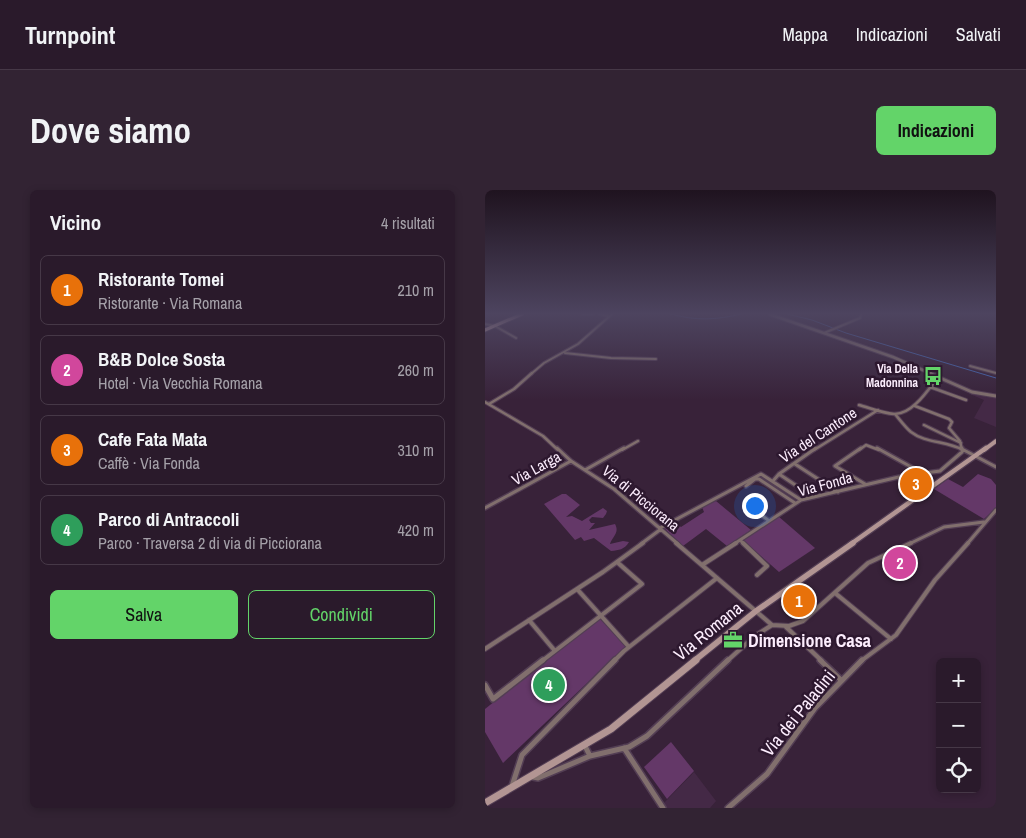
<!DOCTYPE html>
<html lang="it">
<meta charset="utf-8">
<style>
:root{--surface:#2a1a2b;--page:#322333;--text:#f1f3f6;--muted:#a5a1a9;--line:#463847;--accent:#63d469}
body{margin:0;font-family:"Archivo Narrow",sans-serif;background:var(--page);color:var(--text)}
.controls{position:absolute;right:15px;bottom:15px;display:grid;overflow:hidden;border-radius:8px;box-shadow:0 2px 8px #0003}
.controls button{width:45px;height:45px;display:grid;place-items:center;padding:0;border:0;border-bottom:1px solid var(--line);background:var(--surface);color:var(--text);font:25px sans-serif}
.you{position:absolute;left:269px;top:315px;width:18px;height:18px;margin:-12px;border:4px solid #fff;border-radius:50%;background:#1a73e8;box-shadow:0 0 0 8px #1a73e833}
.badge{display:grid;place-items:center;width:32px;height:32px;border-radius:50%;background:var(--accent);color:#fff;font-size:16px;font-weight:700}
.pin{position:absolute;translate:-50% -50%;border:2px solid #fff;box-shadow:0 1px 5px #0006}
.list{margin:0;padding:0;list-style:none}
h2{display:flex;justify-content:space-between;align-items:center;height:65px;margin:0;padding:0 20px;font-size:21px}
h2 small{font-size:16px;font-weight:400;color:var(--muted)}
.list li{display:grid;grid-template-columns:32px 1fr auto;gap:15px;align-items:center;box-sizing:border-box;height:70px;margin:0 10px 10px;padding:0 10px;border:1px solid var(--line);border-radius:8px}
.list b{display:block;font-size:19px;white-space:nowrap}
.list p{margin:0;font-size:16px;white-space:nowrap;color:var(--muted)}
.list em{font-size:16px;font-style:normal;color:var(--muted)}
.actions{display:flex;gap:10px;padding:15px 20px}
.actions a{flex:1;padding:11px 0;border:1px solid var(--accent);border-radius:8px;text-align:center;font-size:18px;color:var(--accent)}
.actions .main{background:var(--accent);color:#111}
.icon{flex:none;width:28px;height:28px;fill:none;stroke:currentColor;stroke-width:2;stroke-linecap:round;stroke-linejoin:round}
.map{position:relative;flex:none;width:511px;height:618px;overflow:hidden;border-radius:8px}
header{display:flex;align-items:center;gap:30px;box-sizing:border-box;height:70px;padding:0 25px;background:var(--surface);border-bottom:1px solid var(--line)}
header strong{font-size:24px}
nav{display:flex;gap:28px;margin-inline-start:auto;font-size:18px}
.intro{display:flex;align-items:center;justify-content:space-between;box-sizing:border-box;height:120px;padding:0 30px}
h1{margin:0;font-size:35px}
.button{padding:12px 22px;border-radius:8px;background:var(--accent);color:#111;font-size:18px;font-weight:700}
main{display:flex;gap:30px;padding:0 30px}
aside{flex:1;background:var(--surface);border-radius:8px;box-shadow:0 2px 8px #0003}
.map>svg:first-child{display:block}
.built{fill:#442946}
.green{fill:#643868}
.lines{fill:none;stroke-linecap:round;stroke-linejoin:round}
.stream{stroke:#4566b0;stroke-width:1}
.minor-far4-casing{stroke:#533e54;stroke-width:4}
.minor-far3-casing{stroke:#533e54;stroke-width:4.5}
.minor-far2-casing{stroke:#533e54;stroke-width:5.5}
.minor-far1-casing{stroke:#533e54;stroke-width:6}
.minor-casing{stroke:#533e54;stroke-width:8}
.tertiary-far1-casing{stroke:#533e54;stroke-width:4.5}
.tertiary-casing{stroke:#533e54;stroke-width:5}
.secondary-far3-casing{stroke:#533e54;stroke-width:5.5}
.secondary-far2-casing{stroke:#533e54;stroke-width:7}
.secondary-far1-casing{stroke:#533e54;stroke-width:8}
.secondary-casing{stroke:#533e54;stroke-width:9}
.primary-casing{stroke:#533e54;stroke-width:5}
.minor-far4{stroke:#816f6d;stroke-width:2}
.minor-far3{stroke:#816f6d;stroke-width:2.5}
.minor-far2{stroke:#816f6d;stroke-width:3}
.minor-far1{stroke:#816f6d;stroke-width:4}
.minor{stroke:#816f6d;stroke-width:5}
.tertiary-far1{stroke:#816f6d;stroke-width:2.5}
.tertiary{stroke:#816f6d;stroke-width:3}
.secondary-far3{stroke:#b29593;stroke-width:4}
.secondary-far2{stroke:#b29593;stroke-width:4.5}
.secondary-far1{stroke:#b29593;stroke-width:5.5}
.secondary{stroke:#b29593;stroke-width:7}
.primary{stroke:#d8b3af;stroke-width:3}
.labels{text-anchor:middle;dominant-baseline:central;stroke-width:5;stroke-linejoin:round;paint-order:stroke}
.far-poi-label{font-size:12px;font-weight:bold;fill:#fcedfd;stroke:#2d182f;text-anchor:end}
.street-label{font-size:15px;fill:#fcedfd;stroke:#2d182f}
.near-street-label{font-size:18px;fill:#fcedfd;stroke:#2d182f}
.near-poi-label{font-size:18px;font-weight:bold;fill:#fcedfd;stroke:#2d182f;text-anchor:start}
</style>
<header>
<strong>Turnpoint</strong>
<nav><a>Mappa</a><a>Indicazioni</a><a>Salvati</a></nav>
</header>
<div class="intro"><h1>Dove siamo</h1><a class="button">Indicazioni</a></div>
<main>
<aside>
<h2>Vicino<small>4 risultati</small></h2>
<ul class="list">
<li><span class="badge" style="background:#e8710a">1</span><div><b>Ristorante Tomei</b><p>Ristorante · Via Romana</p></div><em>210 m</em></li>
<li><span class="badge" style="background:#d1479c">2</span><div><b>B&amp;B Dolce Sosta</b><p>Hotel · Via Vecchia Romana</p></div><em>260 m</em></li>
<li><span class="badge" style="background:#e8710a">3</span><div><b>Cafe Fata Mata</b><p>Caffè · Via Fonda</p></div><em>310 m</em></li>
<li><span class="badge" style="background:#2e9e5b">4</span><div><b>Parco di Antraccoli</b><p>Parco · Traversa 2 di via di Picciorana</p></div><em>420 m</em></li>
</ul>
<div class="actions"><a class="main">Salva</a><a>Condividi</a></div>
</aside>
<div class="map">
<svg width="511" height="618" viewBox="0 0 511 618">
<rect width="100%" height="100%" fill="#382239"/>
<path class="built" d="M 486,202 L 511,207 L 511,237 L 489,228 L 499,210 L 485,204 Z
M 209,582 L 231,611 L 225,618 L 181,618 L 178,614 Z"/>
<path class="green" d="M 493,284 L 506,289 L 511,295 L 511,318 L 499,329 L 449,299 L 463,289 L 478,297 Z
M 77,304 L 81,304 L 95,315 L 81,327 L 87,326 L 97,331 L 118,318 L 122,321 L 121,324 L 118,328 L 107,327 L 104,330 L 106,333 L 110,333 L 104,340 L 130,334 C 135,343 127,347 125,354 L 138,351 L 144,352 C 139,360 134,360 126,361 L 109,348 L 99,351 L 96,347 L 90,350 L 59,314 Z
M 231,311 L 266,340 L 242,356 L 221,339 L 198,356 L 179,338 L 189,332 L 196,337 L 219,322 L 217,317 Z
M 293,326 L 330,358 L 294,382 L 258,350 Z
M 114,428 L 141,456 L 18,573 L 0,542 L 0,519 Z
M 186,552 L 209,581 L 182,609 L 159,577 Z"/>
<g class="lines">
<path class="stream" d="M 186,124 C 210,131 232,130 256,124
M 302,124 L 327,130 L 361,143 L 511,188"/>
<g class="minor-far4-casing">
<path id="minor-far4" d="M 97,124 L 108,124
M 114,124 L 124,126
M 0,134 L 10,136 L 31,148
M 339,143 L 375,128 L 376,124
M 80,163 L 126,168 L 171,169
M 485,176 L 511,183
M 46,184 L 59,173 L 93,154 L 127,124"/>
</g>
<g class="minor-far3-casing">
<path id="minor-far3" d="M 445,197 L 481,210
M 0,212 L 58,246 L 73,260
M 4,214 L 29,199 L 47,183
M 374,215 C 385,218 397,223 409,224 C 427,225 443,200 453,187
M 430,216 L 464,229 L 467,232 L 464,238 L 475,251 L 477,260
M 410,224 C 415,230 420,237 426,242 C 440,253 462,251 478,260
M 439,235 L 476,253
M 137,260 L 153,251
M 329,260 L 393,220
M 374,260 L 381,255 L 394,260"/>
</g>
<g class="minor-far2-casing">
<path id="minor-far2" d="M 72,258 L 86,271 L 129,299 L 193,354
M 376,258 L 350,276 L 380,294
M 392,258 L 437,283
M 475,258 L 511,277
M 310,274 L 353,302
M 100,280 L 139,258
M 294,284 L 328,307
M 288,291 L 294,284 L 331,258
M 261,296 L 270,289 L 274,289 L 310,313
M 261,314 L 283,330
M 0,318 L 86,271
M 175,338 L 276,284 L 316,310
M 255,350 L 259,354
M 156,354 L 176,339
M 249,354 L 316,310 L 418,286 L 455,281 L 477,262 L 477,258
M 424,354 L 459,337 L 499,332
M 482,354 L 511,320"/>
</g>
<g class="minor-far1-casing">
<path id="minor-far1" d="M 191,353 L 287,435
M 258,353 L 282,376 L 272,385
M 217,375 L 251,353
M 92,399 L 144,457
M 350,403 L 406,449
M 44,430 L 70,461
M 301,437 L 337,471
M 0,459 L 118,382 L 158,353
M 57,471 L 157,394 L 132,372
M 129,471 L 139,461 L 232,388
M 242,471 L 270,446 L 287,435 L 304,436 L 318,431 L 383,373 L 426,353
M 376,471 L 411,445 L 450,390 L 483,353"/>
</g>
<g class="minor-casing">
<path id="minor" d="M 335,470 L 356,490
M 0,495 L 8,509 L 58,470
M 100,556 L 105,566
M 139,558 L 178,618
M 48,587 L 53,588 L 105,566 L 144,557 L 162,546 L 243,470
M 27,596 L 37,565 L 130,470
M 243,618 L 282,584 L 330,518 L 377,470"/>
</g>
<g class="tertiary-far1-casing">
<path id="tertiary-far1" d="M 284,124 L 408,167 L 447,184"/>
</g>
<g class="tertiary-casing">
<path id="tertiary" d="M 444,183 L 487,202 L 511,206"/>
</g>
<g class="secondary-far3-casing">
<path id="secondary-far3" d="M 499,260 L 511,251"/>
</g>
<g class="secondary-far2-casing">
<path id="secondary-far2" d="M 366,354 L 501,258"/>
</g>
<g class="secondary-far1-casing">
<path id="secondary-far1" d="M 209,471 L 271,421 L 368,353"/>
</g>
<g class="secondary-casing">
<path id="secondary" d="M 0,613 L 126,539 L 211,470"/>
</g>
<g class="primary-casing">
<path id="primary" d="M 0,140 L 37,124"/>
</g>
<use href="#minor-far4" class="minor-far4"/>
<use href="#minor-far3" class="minor-far3"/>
<use href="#minor-far2" class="minor-far2"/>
<use href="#minor-far1" class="minor-far1"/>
<use href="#minor" class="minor"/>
<use href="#tertiary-far1" class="tertiary-far1"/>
<use href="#tertiary" class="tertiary"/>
<use href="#secondary-far3" class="secondary-far3"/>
<use href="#secondary-far2" class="secondary-far2"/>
<use href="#secondary-far1" class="secondary-far1"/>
<use href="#secondary" class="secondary"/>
<use href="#primary" class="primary"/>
</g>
<linearGradient id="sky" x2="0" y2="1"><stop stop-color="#1f131f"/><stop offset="0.59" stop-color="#4d445f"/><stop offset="1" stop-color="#4d445f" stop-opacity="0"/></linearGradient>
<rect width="511" height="210" fill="url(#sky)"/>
<defs>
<g id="bus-bare" transform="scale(1.5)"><path d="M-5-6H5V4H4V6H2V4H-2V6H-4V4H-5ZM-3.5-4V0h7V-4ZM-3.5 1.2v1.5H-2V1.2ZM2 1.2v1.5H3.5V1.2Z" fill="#63d469" stroke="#2d182f" stroke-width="2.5" paint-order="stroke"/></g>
<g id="office-bare" transform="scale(1.5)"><path d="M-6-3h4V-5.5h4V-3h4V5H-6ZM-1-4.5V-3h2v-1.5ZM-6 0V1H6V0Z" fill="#63d469" stroke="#2d182f" stroke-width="2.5" paint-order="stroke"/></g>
</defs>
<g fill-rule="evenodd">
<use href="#bus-bare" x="448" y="186"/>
<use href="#office-bare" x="248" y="450"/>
</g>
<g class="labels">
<g class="far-poi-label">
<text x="433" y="179">Via Della<tspan x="433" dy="14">Madonnina</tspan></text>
</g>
<g class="street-label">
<text transform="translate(333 245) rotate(-33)">Via del Cantone</text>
<text transform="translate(51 278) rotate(-29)">Via Larga</text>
<text transform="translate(340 294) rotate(-15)">Via Fonda</text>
<text transform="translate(156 308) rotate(39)">Via di Picciorana</text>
</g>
<g class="near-street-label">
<text transform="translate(223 441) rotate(-39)">Via Romana</text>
<text transform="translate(313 523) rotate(-51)">Via dei Paladini</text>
</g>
<g class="near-poi-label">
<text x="263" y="450">Dimensione Casa</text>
</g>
</g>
</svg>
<div class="controls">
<button>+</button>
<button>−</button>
<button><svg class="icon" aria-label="locate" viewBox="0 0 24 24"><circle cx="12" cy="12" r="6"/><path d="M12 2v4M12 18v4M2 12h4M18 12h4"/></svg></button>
</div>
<div class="you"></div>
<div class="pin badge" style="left:314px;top:411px;background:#e8710a">1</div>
<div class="pin badge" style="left:415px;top:373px;background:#d1479c">2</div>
<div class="pin badge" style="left:431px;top:294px;background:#e8710a">3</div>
<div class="pin badge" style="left:64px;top:495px;background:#2e9e5b">4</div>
</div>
</main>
